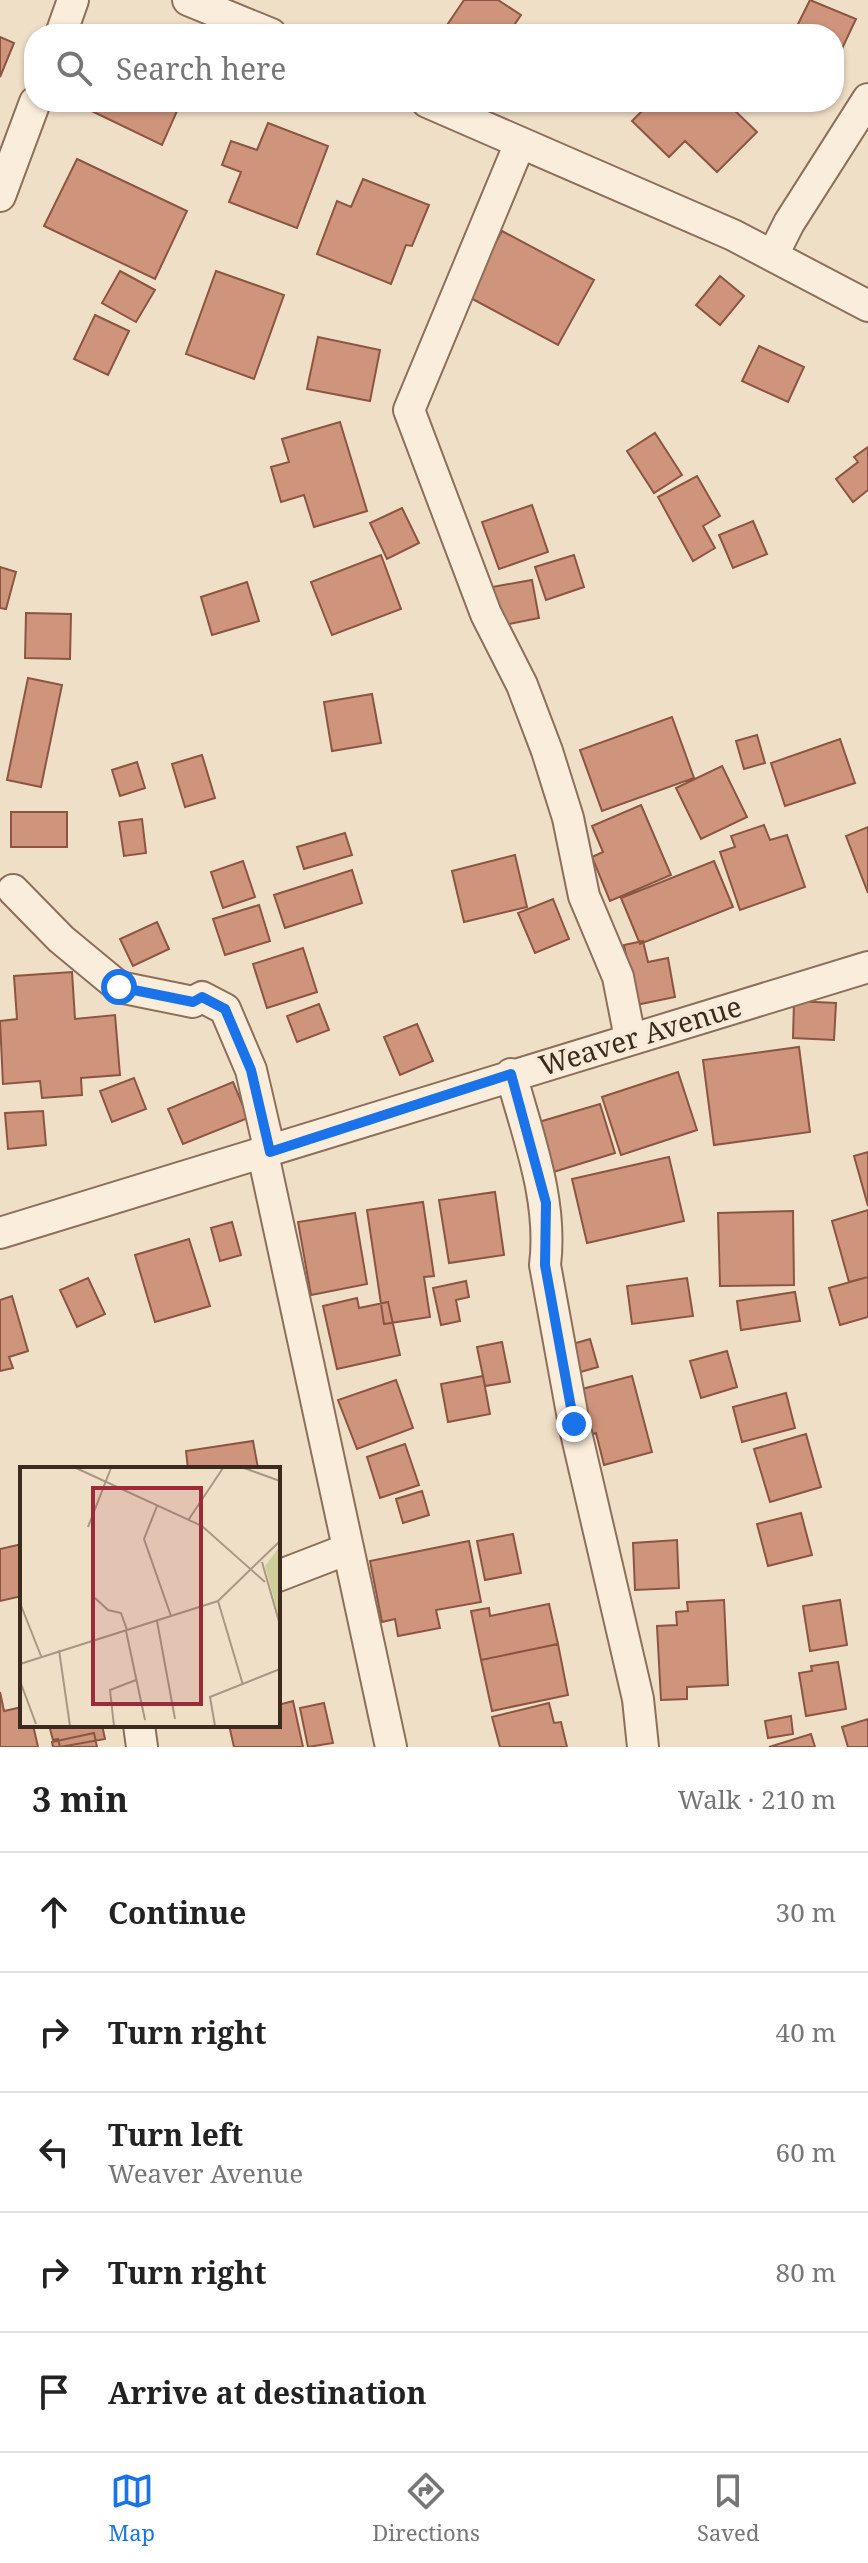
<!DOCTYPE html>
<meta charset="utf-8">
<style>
:root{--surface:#fff;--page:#f6f6f6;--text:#222;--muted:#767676;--line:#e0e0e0;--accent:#1a73e8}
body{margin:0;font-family:"Noto Serif",serif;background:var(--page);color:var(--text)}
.stop{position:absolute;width:24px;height:24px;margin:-18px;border:6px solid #1a73e8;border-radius:50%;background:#fff}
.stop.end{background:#1a73e8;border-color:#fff;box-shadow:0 2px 8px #0008}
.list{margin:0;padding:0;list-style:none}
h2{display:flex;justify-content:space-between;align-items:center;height:104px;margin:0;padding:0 32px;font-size:34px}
h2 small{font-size:26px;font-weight:400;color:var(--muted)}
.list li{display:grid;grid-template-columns:52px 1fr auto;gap:24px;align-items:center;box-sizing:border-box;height:120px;padding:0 32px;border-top:2px solid var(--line)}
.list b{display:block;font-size:30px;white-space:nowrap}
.list p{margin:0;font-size:26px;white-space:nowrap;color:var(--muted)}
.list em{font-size:26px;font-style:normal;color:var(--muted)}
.icon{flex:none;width:44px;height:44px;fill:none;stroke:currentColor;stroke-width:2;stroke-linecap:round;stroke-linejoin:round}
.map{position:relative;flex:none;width:868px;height:1747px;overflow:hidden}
.search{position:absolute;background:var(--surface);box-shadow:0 2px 6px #0004;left:24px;right:24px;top:24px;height:88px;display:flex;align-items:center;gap:20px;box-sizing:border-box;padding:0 28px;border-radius:32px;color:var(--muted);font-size:30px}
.sheet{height:704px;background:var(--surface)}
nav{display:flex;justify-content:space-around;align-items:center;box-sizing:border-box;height:112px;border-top:2px solid var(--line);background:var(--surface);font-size:22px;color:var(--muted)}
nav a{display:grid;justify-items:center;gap:4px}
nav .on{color:var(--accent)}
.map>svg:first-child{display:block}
.building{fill:#cf947c;stroke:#8c5541;stroke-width:2}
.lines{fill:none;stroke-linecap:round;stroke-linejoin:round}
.minor-casing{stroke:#8c6f5b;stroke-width:34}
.minor{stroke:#faeddb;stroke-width:30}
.route{stroke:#1a73e8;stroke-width:10}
.labels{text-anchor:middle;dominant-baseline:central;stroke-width:6;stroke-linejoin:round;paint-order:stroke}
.street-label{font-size:28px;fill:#3c2a1f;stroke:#f7ead7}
.inset-road{fill:none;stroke:#a89784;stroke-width:2}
.view{fill:#9d2a38;fill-opacity:0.15;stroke:#9d2a38;stroke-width:4}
.inset-edge{fill:none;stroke:#3c2a1f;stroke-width:4}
</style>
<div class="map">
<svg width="868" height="1747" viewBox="0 0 868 1747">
<rect width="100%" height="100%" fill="#f0dfc7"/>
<path class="building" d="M 464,0 L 498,0 L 521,15 L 508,34 L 441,34 Z
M 810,0 L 856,19 L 839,55 L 834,53 L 834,34 L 793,34 Z
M 0,37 L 14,43 L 0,77 Z
M 73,102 L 181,102 L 162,145 Z
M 651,102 L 726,102 L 757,132 L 717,172 L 685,141 L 669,157 L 632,121 Z
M 268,123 L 328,146 L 297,228 L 229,202 L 241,172 L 222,165 L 231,141 L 257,150 Z
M 77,159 L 187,211 L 155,279 L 44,226 Z
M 363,179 L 429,205 L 412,246 L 406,245 L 391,284 L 317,254 L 337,201 L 351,207 Z
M 502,231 L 594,280 L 558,345 L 467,296 Z
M 120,271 L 155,290 L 136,322 L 102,303 Z
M 216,271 L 284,295 L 254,379 L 186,354 Z
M 720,276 L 744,296 L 720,325 L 696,305 Z
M 95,315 L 129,331 L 108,375 L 74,359 Z
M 318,337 L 380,350 L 370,401 L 307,389 Z
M 759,346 L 804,367 L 788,402 L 742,381 Z
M 340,422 L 367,511 L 314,527 L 304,495 L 281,502 L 271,467 L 289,462 L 282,439 Z
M 655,433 L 682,475 L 654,493 L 627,451 Z
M 868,447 L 868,490 L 853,502 L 836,479 L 858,462 L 854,457 Z
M 697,476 L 720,516 L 703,526 L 715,548 L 693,561 L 658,497 Z
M 532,505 L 548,552 L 499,569 L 482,522 Z
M 402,508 L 419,543 L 387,559 L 370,523 Z
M 753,521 L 767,554 L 733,568 L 719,535 Z
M 381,555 L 401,609 L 332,635 L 311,582 Z
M 574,555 L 584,587 L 546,600 L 535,567 Z
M 0,567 L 16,572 L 6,609 L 0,608 Z
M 532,580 L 539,618 L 499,626 L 492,587 Z
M 247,582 L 259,621 L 212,635 L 201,597 Z
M 26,613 L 71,614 L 70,659 L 25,658 Z
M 28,678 L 62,685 L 41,787 L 7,780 Z
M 372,694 L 381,743 L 332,751 L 324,702 Z
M 672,717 L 694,778 L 602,811 L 580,750 Z
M 757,735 L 765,763 L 744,769 L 736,741 Z
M 840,739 L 855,783 L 785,806 L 771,763 Z
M 202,755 L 215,798 L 185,807 L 172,764 Z
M 137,762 L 145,788 L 120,796 L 112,770 Z
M 722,766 L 747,817 L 701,839 L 676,788 Z
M 641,805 L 671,875 L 610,901 L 592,857 L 603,852 L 592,826 Z
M 11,812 L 67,812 L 67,847 L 11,847 Z
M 142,819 L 146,853 L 124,856 L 119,822 Z
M 764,825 L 770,840 L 787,835 L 805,887 L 740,910 L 720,852 L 735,847 L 731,836 Z
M 868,827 L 868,893 L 846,836 Z
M 345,833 L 352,855 L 304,869 L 297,847 Z
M 515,855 L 527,907 L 464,922 L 452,871 Z
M 243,861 L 255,897 L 223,908 L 211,872 Z
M 714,861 L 733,907 L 640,944 L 621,898 Z
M 352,870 L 362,903 L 285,928 L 274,895 Z
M 553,899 L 569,939 L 535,953 L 518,913 Z
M 259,905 L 270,941 L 225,955 L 213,919 Z
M 157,922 L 169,949 L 133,966 L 120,939 Z
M 643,941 L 648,962 L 668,958 L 675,997 L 636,1005 L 624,945 Z
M 303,948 L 317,992 L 267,1008 L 253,964 Z
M 72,972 L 75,1019 L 115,1015 L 120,1075 L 81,1078 L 82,1095 L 42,1098 L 40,1081 L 3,1084 L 0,1021 L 17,1019 L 14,976 Z
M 794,1001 L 836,1003 L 834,1040 L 793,1038 Z
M 319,1004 L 329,1030 L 297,1042 L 287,1016 Z
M 417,1024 L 433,1061 L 400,1075 L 384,1037 Z
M 799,1047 L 810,1132 L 714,1145 L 703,1060 Z
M 678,1072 L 697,1130 L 621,1155 L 602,1097 Z
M 134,1078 L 146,1109 L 112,1122 L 100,1091 Z
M 233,1082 L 248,1118 L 183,1144 L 168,1109 Z
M 600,1104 L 615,1153 L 547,1174 L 532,1124 Z
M 43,1111 L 46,1145 L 8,1149 L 5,1113 Z
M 868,1152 L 868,1206 L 854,1156 Z
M 669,1157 L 684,1221 L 587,1243 L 572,1179 Z
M 495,1192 L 504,1255 L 449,1263 L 439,1200 Z
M 423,1202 L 434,1276 L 424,1277 L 430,1317 L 384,1324 L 367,1210 Z
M 868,1210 L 868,1277 L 849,1282 L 832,1221 Z
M 793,1211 L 794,1285 L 720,1286 L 718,1213 Z
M 355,1213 L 367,1284 L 311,1295 L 298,1222 Z
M 232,1222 L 241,1255 L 220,1261 L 211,1228 Z
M 189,1239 L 210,1306 L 155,1322 L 135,1255 Z
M 868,1277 L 868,1317 L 840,1325 L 829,1288 Z
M 88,1278 L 105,1314 L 77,1327 L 60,1290 Z
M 687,1278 L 693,1316 L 632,1324 L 627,1286 Z
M 466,1281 L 469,1297 L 456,1300 L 460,1321 L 441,1325 L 433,1288 Z
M 795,1292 L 800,1321 L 741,1330 L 737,1301 Z
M 12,1296 L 28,1351 L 9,1357 L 13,1368 L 0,1371 L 0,1300 Z
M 357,1298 L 359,1308 L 388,1302 L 400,1355 L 337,1369 L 323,1306 Z
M 590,1339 L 598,1367 L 577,1373 L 569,1345 Z
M 502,1342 L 510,1382 L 485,1386 L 477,1347 Z
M 727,1351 L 737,1387 L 701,1398 L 690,1361 Z
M 483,1376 L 490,1414 L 448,1422 L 441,1384 Z
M 632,1376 L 652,1452 L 604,1465 L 596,1433 L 589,1435 L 578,1390 Z
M 396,1380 L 413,1428 L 357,1449 L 338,1400 Z
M 786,1393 L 795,1428 L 742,1442 L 733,1407 Z
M 806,1434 L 821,1487 L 770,1502 L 754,1449 Z
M 253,1441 L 258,1468 L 188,1469 L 186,1451 Z
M 405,1444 L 419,1485 L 380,1498 L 367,1457 Z
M 422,1491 L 429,1515 L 403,1523 L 396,1499 Z
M 801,1513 L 812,1555 L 768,1566 L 757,1524 Z
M 513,1534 L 521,1573 L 485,1580 L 477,1541 Z
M 677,1540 L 679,1588 L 635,1590 L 633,1543 Z
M 469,1541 L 481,1602 L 436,1610 L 440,1628 L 398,1636 L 395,1619 L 382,1622 L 370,1561 Z
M 22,1544 L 22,1596 L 0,1601 L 0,1549 Z
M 724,1600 L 728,1685 L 687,1687 L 687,1699 L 661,1700 L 657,1626 L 677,1625 L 676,1612 L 688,1611 L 687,1602 Z
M 840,1600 L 847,1645 L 810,1651 L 803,1606 Z
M 549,1604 L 558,1644 L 481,1660 L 471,1611 L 489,1608 L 490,1616 Z
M 558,1644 L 568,1695 L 492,1711 L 481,1660 Z
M 838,1662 L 846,1709 L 806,1716 L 799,1673 L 812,1671 L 811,1666 Z
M 0,1692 L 4,1711 L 22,1707 L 22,1725 L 33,1725 L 38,1747 L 0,1747 Z
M 293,1701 L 303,1747 L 234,1747 L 229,1725 L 278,1725 L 278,1705 Z
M 324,1703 L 333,1743 L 308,1747 L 300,1708 Z
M 549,1703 L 554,1723 L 561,1722 L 567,1747 L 500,1747 L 492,1717 Z
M 791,1716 L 793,1734 L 768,1738 L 765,1721 Z
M 868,1719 L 868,1747 L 848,1747 L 842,1727 Z
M 49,1725 L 102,1725 L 105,1739 L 60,1747 L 58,1739 L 53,1740 Z
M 94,1733 L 97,1747 L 53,1747 L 52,1742 Z
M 811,1734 L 815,1747 L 769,1747 Z"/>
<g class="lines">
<g class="minor-casing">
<path id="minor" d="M 188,0 L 271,34
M 61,34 L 73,0
M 427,102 L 733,235 L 868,306
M 520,143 L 409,410 L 486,614 L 522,685 L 547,751 L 568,818 L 584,896 L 618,977 L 630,1038
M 0,196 L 35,102
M 773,255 L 789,223 L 868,99
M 13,890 L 61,939 L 119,987 L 193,1002 L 202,997 L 225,1009 L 251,1070 L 270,1152
M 511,1074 C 528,1137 553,1200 545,1265 L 574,1424 L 638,1699 L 643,1747
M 263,1154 L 391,1747
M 0,1233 L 868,967
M 278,1576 L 348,1549
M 139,1725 L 142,1747"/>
</g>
<use href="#minor" class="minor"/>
</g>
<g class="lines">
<path class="route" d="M 119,987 L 193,1002 L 202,997 L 225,1009 L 251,1070 L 270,1152 L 511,1074 L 546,1203 L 545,1265 L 574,1424"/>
</g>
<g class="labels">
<g class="street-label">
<text transform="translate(640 1035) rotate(-17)">Weaver Avenue</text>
</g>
</g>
<g transform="translate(20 1467)">
<rect width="260" height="260" fill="#f0dfc7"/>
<path d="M 260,79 L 260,154 L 245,99 Z" fill="#cece9a"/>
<path class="inset-road" d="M 56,1 L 182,59 L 245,115M 224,1 L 260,14M 137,39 L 124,72 L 151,149M 169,52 L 203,1M 68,60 L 91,1M 242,95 L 260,158M 75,131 L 88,143 L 101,146 L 107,163M 198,134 L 223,218M 0,136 L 21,189M 137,154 L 155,252M 106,164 L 125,253M 39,183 L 50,259M 0,197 L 198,134 L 260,74M 0,214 L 16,257M 94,259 L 90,223 L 116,213M 195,259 L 190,230 L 260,202"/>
<path class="view" d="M 73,21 L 181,21 L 181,237 L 73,237 Z"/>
<rect width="260" height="260" class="inset-edge"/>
</g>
</svg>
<div class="stop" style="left:119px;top:987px"></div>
<div class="stop end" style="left:574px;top:1424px"></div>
<div class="search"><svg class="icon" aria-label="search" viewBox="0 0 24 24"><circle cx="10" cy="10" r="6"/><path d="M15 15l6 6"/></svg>Search here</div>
</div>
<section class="sheet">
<h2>3 min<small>Walk · 210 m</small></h2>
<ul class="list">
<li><svg class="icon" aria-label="ahead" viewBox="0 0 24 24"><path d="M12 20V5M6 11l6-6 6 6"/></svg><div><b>Continue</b></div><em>30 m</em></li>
<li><svg class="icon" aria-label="right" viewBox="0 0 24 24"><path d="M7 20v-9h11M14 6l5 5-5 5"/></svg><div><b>Turn right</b></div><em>40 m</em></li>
<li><svg class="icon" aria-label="left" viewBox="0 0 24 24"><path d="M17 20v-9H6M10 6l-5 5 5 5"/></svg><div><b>Turn left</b><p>Weaver Avenue</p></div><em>60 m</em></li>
<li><svg class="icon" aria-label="right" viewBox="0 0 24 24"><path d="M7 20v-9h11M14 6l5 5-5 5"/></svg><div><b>Turn right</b></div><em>80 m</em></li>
<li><svg class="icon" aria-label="arrive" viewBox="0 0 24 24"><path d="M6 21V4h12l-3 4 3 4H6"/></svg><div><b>Arrive at destination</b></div></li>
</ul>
</section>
<nav>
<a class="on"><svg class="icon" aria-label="map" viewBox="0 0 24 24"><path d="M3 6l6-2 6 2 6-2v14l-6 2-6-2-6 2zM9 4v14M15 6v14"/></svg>Map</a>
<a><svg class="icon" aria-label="directions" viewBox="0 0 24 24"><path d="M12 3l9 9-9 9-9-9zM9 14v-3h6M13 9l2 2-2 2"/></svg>Directions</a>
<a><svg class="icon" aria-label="saved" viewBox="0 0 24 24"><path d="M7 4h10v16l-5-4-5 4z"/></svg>Saved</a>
</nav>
